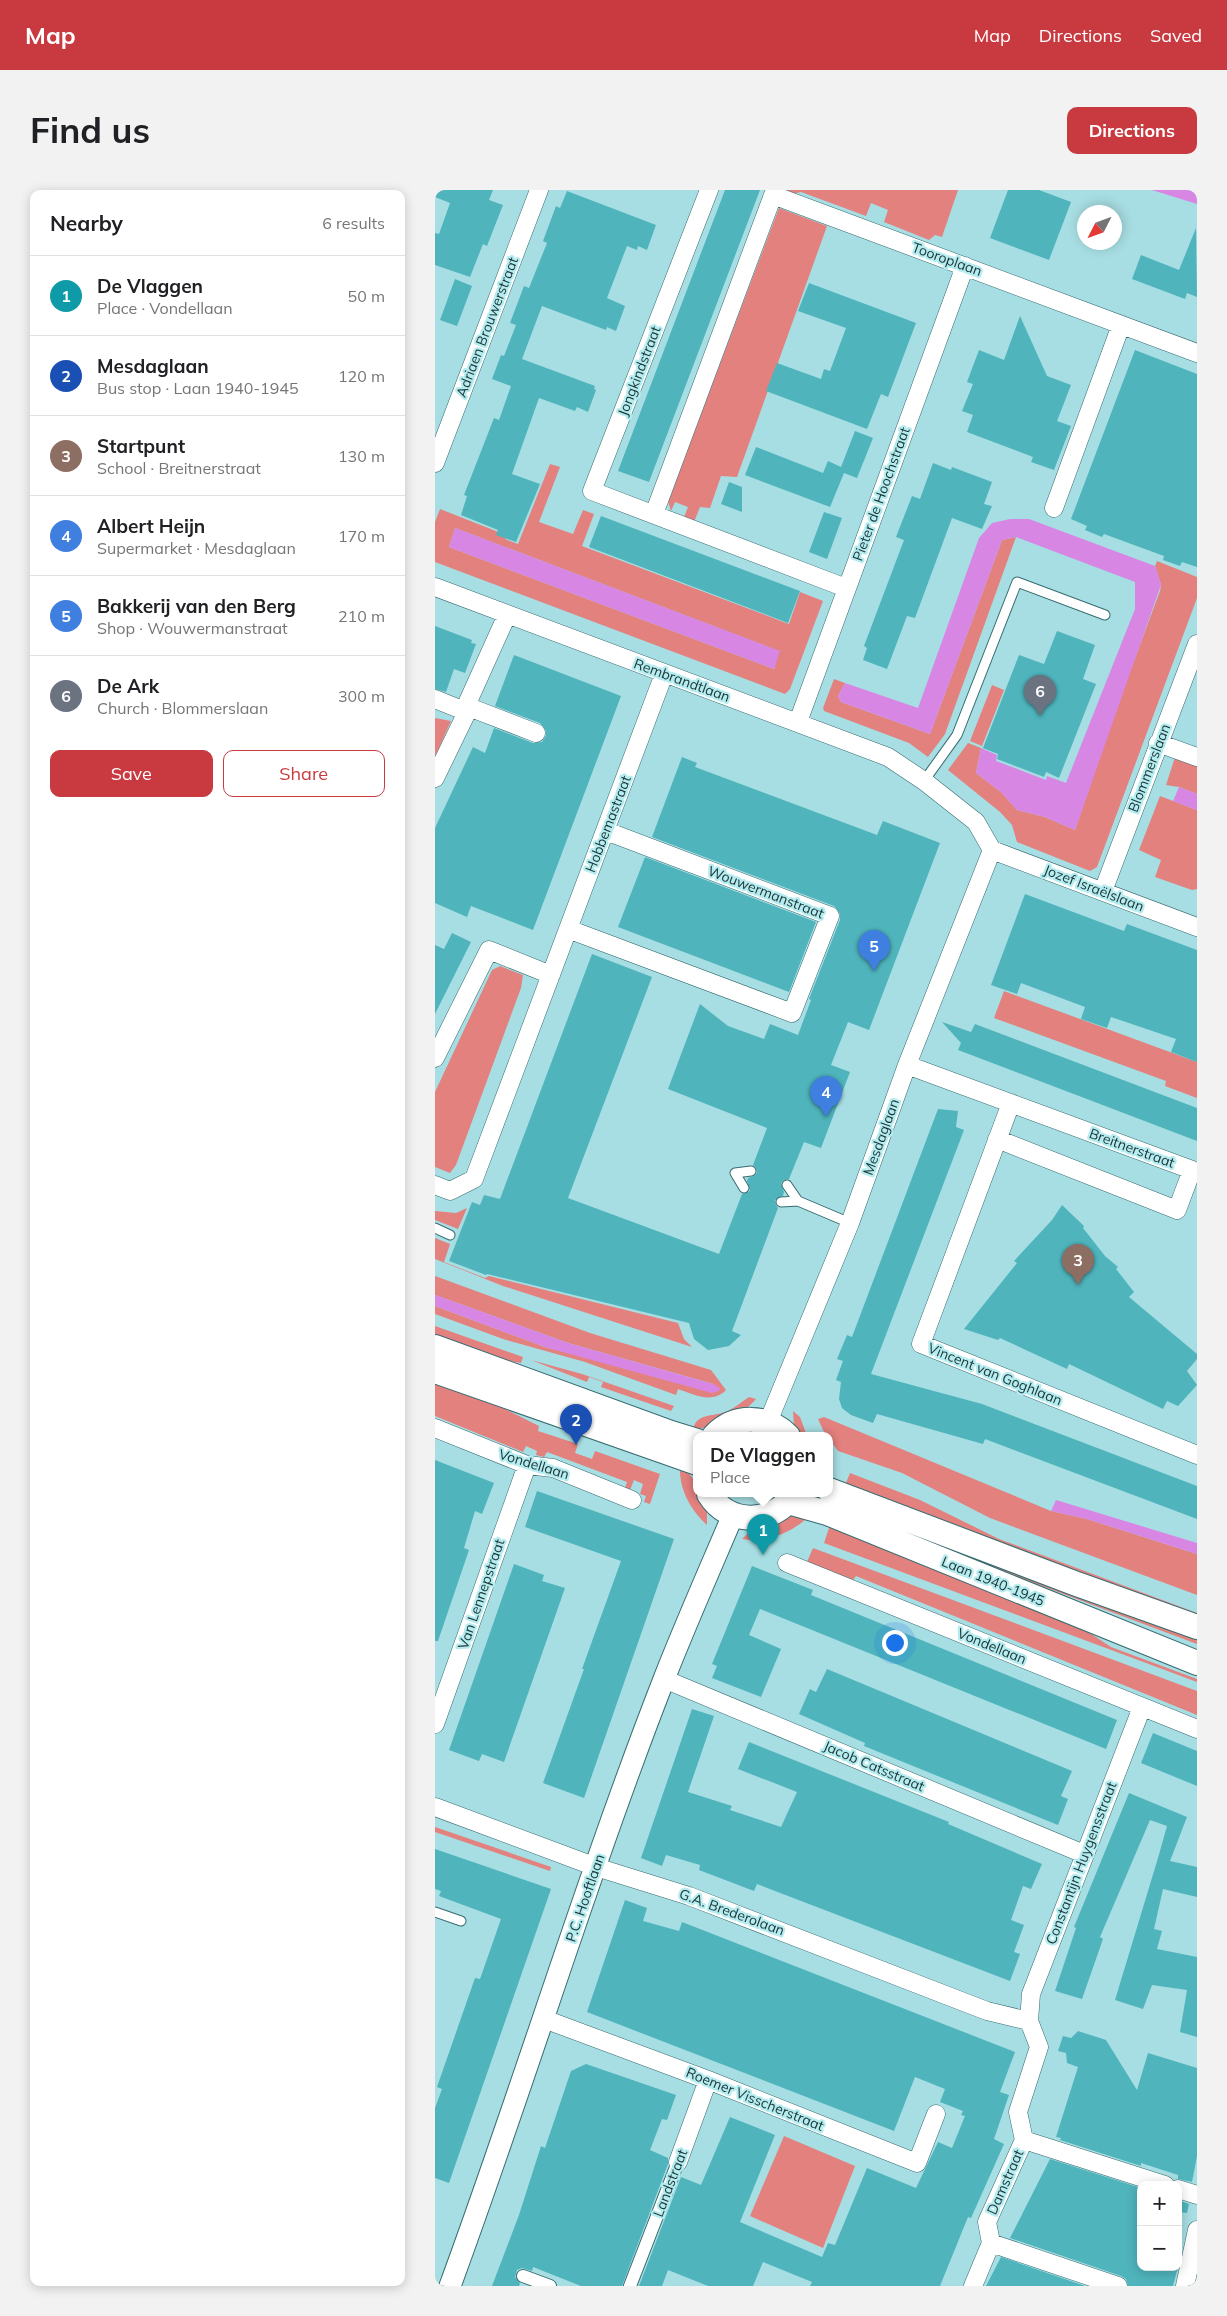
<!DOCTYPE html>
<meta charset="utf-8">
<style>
:root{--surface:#fff;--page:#f2f2f2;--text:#202124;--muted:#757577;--line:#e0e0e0;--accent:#c93a40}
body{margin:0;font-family:Mulish,sans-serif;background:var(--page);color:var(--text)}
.controls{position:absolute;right:15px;bottom:15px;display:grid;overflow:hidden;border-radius:10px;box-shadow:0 2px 12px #0003}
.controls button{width:45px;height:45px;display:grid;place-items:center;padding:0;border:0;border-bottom:1px solid var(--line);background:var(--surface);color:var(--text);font:25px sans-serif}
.compass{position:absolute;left:642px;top:15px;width:45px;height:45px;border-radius:50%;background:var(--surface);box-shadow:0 2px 12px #0003;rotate:228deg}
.you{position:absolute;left:459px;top:1452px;width:18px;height:18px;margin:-12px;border:4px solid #fff;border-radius:50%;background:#1a73e8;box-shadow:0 0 0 8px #1a73e833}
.badge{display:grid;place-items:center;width:32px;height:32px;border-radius:50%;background:var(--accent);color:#fff;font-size:16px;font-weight:700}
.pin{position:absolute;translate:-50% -41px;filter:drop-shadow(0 1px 2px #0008)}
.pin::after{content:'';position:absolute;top:26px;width:18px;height:15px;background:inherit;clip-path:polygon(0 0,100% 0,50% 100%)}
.popup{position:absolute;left:258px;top:1242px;width:140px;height:65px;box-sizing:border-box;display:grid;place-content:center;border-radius:10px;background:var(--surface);filter:drop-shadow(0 1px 4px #0005);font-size:16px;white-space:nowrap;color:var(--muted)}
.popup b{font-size:19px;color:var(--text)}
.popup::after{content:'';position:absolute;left:50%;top:100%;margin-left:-10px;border:10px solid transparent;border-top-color:var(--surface)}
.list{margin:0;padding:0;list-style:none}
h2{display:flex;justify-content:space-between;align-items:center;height:65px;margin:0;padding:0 20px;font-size:21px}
h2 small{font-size:16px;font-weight:400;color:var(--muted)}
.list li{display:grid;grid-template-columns:32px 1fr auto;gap:15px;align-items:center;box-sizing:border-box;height:80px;padding:0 20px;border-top:1px solid var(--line)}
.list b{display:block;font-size:19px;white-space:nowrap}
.list p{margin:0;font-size:16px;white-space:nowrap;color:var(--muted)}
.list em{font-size:16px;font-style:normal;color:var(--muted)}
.actions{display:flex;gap:10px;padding:15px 20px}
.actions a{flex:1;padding:11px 0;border:1px solid var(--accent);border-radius:10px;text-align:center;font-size:18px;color:var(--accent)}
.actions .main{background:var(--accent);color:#fff}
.map{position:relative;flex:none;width:762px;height:2096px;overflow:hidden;border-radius:10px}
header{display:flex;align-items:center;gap:30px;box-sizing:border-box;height:70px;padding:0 25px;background:var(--accent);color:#fff}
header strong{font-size:24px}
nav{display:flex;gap:28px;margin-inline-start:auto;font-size:18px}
.intro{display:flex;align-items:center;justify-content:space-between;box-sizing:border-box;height:120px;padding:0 30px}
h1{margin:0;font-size:35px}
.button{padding:12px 22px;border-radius:10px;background:var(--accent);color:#fff;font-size:18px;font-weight:700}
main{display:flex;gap:30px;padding:0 30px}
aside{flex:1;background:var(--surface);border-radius:10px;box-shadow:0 2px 12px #0003}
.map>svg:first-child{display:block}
.green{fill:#e3817e;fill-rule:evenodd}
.water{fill:#d886e3}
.building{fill:#4fb4bc}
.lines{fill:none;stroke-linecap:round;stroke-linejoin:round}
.service-casing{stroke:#376c70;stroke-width:11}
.pedestrian-casing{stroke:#376c70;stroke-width:14}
.minor-casing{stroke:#376c70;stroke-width:19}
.tertiary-casing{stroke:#376c70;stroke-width:23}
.secondary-casing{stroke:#376c70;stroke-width:26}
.service{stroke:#fff;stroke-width:9}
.pedestrian{stroke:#fff;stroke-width:12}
.minor{stroke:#fff;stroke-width:18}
.tertiary{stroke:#fff;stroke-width:21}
.secondary{stroke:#fff;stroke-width:24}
.labels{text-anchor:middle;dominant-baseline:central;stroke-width:4.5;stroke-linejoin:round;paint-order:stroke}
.street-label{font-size:14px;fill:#1c3334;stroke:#b4ecf0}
</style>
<header>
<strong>Map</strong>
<nav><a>Map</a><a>Directions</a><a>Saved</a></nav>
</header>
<div class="intro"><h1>Find us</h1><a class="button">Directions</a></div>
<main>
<aside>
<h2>Nearby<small>6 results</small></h2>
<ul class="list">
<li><span class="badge" style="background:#0f9aa8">1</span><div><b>De Vlaggen</b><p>Place · Vondellaan</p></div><em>50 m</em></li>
<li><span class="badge" style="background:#1a4fb4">2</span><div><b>Mesdaglaan</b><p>Bus stop · Laan 1940-1945</p></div><em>120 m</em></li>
<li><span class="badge" style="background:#8d6e63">3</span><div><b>Startpunt</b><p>School · Breitnerstraat</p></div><em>130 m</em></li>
<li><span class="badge" style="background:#3f7fe0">4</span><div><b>Albert Heijn</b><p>Supermarket · Mesdaglaan</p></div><em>170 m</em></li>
<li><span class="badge" style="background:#3f7fe0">5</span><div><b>Bakkerij van den Berg</b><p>Shop · Wouwermanstraat</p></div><em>210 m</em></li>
<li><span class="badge" style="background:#6b7280">6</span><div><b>De Ark</b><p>Church · Blommerslaan</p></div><em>300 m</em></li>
</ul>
<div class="actions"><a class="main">Save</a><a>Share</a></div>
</aside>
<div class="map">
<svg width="762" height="2096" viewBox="0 0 762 2096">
<rect width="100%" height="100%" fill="#a7dee3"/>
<path class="green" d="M 351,0 L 523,0 L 507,47 L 500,45 L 494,50 L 449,32 L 453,20 L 436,13 L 431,26 L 366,2 L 357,4 Z
M 344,18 L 392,36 L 302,287 L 286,286 L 275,318 L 265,317 L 259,332 L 249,327 L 253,317 L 240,312 L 236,321 L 233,311 Z
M 115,274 L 125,277 L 104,332 L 138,344 L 148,320 L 159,324 L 147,356 L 354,434 L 365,402 L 388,411 L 355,499 L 350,504 L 0,372 L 0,332 L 5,319 L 71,345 L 70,349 L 83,354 ZM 20,338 L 344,461 L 339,479 L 14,357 Z
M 581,347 L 510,544 L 493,567 L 474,553 L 389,521 L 388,518 L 399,489 L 410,493 L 403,506 L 406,512 L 495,544 L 567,350 Z
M 722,371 L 762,387 L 762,408 L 662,677 L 655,681 L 582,652 L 577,635 L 565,622 L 513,580 L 533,553 L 546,558 L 541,583 L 566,602 L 582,620 L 610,627 L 640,640 L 684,511 L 725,401 L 726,395 L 720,376 Z
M 557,495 L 569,500 L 547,556 L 535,551 Z
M 0,528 L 16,531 L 0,567 Z
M 741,564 L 762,572 L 762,604 L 744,597 L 731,595 Z
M 725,606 L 762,620 L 762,699 L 757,700 L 720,687 L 726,670 L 704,660 Z
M 65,776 L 88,785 L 86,798 L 21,975 L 15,983 L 0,977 L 0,902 L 57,780 Z
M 569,801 L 762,872 L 762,908 L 730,896 L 731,891 L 559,828 Z
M 32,1018 L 23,1039 L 0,1030 L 0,1021 L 21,1023 Z
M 0,1048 L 15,1054 L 9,1072 L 50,1088 L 54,1086 L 243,1133 L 249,1149 L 257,1157 L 68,1096 L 0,1069 Z
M 0,1086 L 155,1143 L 276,1180 L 291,1200 C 277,1214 260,1205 243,1199 L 241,1205 L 150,1172 L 68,1149 L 0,1124 L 0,1116 L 113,1158 L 282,1195 L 133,1153 L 0,1105 Z
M 0,1136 L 88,1167 L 86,1173 L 44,1166 L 0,1151 Z
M 96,1170 L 147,1184 L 239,1216 L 236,1221 L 166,1197 L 168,1192 L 154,1187 L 152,1192 Z
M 0,1188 L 26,1197 L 104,1236 L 103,1241 L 143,1254 L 140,1263 L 157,1269 L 160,1261 L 225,1284 L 215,1314 L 209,1312 L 211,1306 L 205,1304 L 208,1294 L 199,1290 L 195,1300 L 190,1298 L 192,1292 L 112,1262 L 109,1267 L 101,1265 L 102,1261 L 91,1256 L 88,1262 L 0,1226 Z
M 314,1207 L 321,1209 C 307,1225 279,1239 258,1239 C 262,1223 277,1227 290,1222 C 299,1219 306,1212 314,1207 Z
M 358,1221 L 365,1227 L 372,1246 L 363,1246 L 359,1237 Z
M 389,1227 L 616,1321 L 652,1329 L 762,1364 L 762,1405 L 555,1328 L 467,1283 L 403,1261 L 389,1242 L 383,1229 Z
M 245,1277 C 256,1284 262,1291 262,1304 L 266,1304 L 272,1320 L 272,1335 C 256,1320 244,1300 245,1277 Z
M 415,1283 L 485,1310 L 564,1349 L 762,1423 L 762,1433 L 408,1300 Z
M 415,1316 L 762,1446 L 762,1454 L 412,1323 Z
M 356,1325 L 373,1327 C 357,1343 330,1353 307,1349 L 318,1339 Z
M 396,1332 L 505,1382 L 641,1434 L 676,1457 L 762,1489 L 762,1492 L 389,1353 Z
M 378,1358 L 762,1501 L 762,1525 L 421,1386 L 418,1390 L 372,1372 Z
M 0,1637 L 116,1677 L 115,1681 L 0,1642 Z
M 349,1946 L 420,1976 L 388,2058 L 315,2026 Z"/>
<path class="water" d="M 717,0 L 762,0 L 762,14 Z
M 575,329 L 594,329 L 720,376 L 726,395 L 640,640 L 610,627 L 582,620 L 566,602 L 541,583 L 546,558 L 562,565 L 561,571 L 611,590 L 612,586 L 631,593 L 700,419 L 700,392 L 581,347 L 567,350 L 495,544 L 406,512 L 403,506 L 410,493 L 483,518 L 544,348 L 557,333 Z
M 20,338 L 345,461 L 339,479 L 14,357 Z
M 744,597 L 762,604 L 762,620 L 738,611 Z
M 0,1105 L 133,1153 L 278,1194 L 285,1198 L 284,1201 L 277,1203 L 113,1158 L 0,1116 Z
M 621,1310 L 762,1353 L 762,1364 L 652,1329 L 616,1321 Z"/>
<path class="building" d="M 0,0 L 58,0 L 54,10 L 68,15 L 52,56 L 48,54 L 35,87 L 0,75 L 0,43 L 4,44 L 15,13 L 0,7 Z
M 290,0 L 325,0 L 214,292 L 183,281 Z
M 573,0 L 604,0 L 636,12 L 614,70 L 555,48 Z
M 132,1 L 221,35 L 212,60 L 203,56 L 202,60 L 192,56 L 172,108 L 190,116 L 181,141 L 172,137 L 171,140 L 107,116 L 87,169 L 160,196 L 159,199 L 161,200 L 153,222 L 142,217 L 140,221 L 104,208 L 77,284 L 105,294 L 81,352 L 61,345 L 63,340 L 26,325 L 32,306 L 29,305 L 59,228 L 64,230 L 76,196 L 57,189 L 66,165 L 69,166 L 81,135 L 75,133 L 89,96 L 94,98 L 112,53 L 108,51 L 121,16 L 125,18 Z
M 761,38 L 762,107 L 752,103 L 750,109 L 697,89 L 706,65 L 744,80 Z
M 20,89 L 37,96 L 22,136 L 5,130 Z
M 374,93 L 481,133 L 453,207 L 446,204 L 432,239 L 331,201 L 342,173 L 386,189 L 389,179 L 395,181 L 411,138 L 363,121 Z
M 585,126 L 612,186 L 636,195 L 622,231 L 636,236 L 619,280 L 596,272 L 598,267 L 532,242 L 538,225 L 527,221 L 538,194 L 532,192 L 544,160 L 569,170 Z
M 700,160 L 762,184 L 762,377 L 747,372 L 745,376 L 728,370 L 729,366 L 669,344 L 667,347 L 650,340 L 652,336 L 636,329 Z
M 420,241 L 438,248 L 422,288 L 409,283 L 395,317 L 310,285 L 321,257 L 388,283 L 393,271 L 406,277 Z
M 498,273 L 516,280 L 517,277 L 557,292 L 549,314 L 557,316 L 547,339 L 517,328 L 480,428 L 472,426 L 452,479 L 428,470 L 432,458 L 429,456 L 469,350 L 461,347 L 477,306 L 485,309 Z
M 294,292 L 307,297 L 307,322 L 286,314 Z
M 389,322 L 407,328 L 392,369 L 374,362 Z
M 166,326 L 365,401 L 353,433 L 154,357 Z
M 0,436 L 37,450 L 36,453 L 41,454 L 30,483 L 19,479 L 11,502 L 0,499 Z
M 622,441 L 660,455 L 648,489 L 661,494 L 624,588 L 611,582 L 609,587 L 562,569 L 563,564 L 548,558 L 584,465 L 609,474 Z
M 79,465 L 186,506 L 98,740 L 36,716 L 32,727 L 0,713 L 0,638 L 38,557 L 50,563 L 59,538 L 98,553 L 107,552 L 111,546 L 111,541 L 105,533 L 60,516 Z
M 247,567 L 262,573 L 260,577 L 442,645 L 448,631 L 505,653 L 434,840 L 413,832 L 396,875 L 415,882 L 386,958 L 369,952 L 354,989 L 349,990 L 346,993 L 349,1002 L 348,1006 L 340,1010 L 341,1015 L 343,1018 L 297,1141 L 306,1145 L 294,1156 L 273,1160 L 259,1149 L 254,1133 L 52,1084 L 51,1085 L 14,1071 L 37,1012 L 45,1015 L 49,1005 L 65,1009 L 157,764 L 217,787 L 133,1008 L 284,1064 L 307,1004 L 315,1001 L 312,991 L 313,988 L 319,986 L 322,983 L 321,978 L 318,975 L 332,938 L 233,899 L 265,814 L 293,836 L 329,849 L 335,834 L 363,845 L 376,810 L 374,809 L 405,730 L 405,724 L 399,716 L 217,647 Z
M 210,667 L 381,732 L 354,802 L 183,737 Z
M 590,704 L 689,741 L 692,734 L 762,760 L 762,872 L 736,862 L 741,849 L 676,827 L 672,838 L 646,829 L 650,817 L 586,793 L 582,804 L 556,795 Z
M 17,743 L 36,752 L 0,824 L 0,755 L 9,759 Z
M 507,832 L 536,842 L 540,834 L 762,918 L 762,951 L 523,860 L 526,853 Z
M 503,919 L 523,921 L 521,937 L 529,940 L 436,1184 L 547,1214 L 762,1296 L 762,1329 L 550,1249 L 548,1254 L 442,1224 L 438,1233 L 416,1225 L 407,1218 L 404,1209 L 406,1192 L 401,1190 L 408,1171 L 402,1169 L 412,1145 L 417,1147 Z
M 627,1015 L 649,1036 L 648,1038 L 670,1066 L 683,1077 L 681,1079 L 699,1102 L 694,1107 L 762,1164 L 762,1169 L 752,1181 L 762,1195 L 743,1216 L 732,1211 L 728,1219 L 634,1174 L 632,1179 L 565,1148 L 563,1150 L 529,1139 L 582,1073 L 579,1071 L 617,1030 Z
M 0,1270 L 59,1293 L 47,1324 L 40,1321 L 29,1358 L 34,1360 L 3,1451 L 0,1451 Z
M 102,1301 L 239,1349 L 149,1608 L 108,1593 L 149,1479 L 147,1479 L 186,1371 L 90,1337 Z
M 79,1374 L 109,1385 L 107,1391 L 130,1398 L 69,1572 L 47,1564 L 44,1571 L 14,1560 Z
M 317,1376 L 378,1400 L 376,1405 L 682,1530 L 671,1559 L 325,1419 L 314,1445 L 346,1459 L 326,1507 L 277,1488 L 282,1476 L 277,1474 Z
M 392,1479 L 637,1581 L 626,1606 L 633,1609 L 623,1635 L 429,1556 L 430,1553 L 364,1524 L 375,1499 L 381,1502 Z
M 257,1519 L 279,1526 L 253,1602 L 297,1616 L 295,1620 L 346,1637 L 362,1602 L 303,1579 L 314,1552 L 514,1632 L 513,1634 L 607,1674 L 596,1699 L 588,1696 L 576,1730 L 589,1735 L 579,1762 L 585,1764 L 575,1791 L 322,1694 L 319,1701 L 264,1680 L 265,1675 L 231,1665 L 227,1676 L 206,1668 Z
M 718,1543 L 762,1561 L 762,1596 L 706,1573 Z
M 694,1603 L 752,1627 L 735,1671 L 762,1677 L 762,1707 L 728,1699 L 719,1739 L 727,1741 L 722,1759 L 762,1767 L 762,1847 L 745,1842 L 752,1800 L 717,1795 L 708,1819 L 680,1810 L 723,1668 L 725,1669 L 723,1668 L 732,1636 L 715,1630 L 665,1747 L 668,1749 L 647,1809 L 620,1801 L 641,1738 L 639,1737 Z
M 0,1659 L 116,1699 L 14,1993 L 0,1988 L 0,1918 L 7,1899 L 2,1897 L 40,1788 L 45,1789 L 66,1729 L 4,1706 L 6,1701 L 0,1699 Z
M 190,1710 L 212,1718 L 208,1731 L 244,1741 L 247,1732 L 580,1862 L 565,1902 L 574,1905 L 559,1949 L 569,1954 L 536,2028 L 533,2027 L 505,2096 L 375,2096 L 377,2092 L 328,2072 L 318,2096 L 273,2096 L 233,2080 L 227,2096 L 204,2096 L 246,1987 L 266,1995 L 295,1927 L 340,1945 L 305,2032 L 387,2067 L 393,2053 L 400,2055 L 432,1978 L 481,1998 L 503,1952 L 517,1958 L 530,1926 L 526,1925 L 528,1921 L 505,1912 L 510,1899 L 480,1887 L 459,1941 L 152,1822 Z
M 643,1841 L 671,1850 L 702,1900 L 713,1863 L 762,1878 L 762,1966 L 757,1992 L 743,1989 L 743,1985 L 706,1973 L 706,1976 L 625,1950 L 626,1948 L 621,1947 L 643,1877 L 632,1873 L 631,1863 L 623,1861 L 628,1846 L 636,1848 Z
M 151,1874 L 241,1905 L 232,1930 L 227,1929 L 215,1960 L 233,1968 L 233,1974 L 187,2096 L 146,2096 L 98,2077 L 97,2081 L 87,2078 L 82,2080 L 80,2087 L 85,2093 L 84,2096 L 57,2096 L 84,2025 L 106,1956 L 110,1958 L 136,1881 Z
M 615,1969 L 706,1998 L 706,2077 L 743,2077 L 738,2096 L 693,2096 L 691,2089 L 686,2086 L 575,2048 Z
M 743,2010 L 754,2014 L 752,2023 L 743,2022 Z
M 566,2067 L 650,2096 L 551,2096 Z"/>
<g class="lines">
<g class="service-casing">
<path id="service" d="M 489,591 L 522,545 L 582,392 L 670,425
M 309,998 L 300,983 L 316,981
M 363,1011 L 415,1033
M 346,1012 L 363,1011 L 352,995
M 0,1038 L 15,1045
M 0,1722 L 26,1731"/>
</g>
<g class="pedestrian-casing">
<path id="pedestrian" d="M 88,2086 L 115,2096
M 195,2096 L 243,1972"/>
</g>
<g class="minor-casing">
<path id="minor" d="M 274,0 L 157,301 L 411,398
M 0,273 L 104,0
M 619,318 L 686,135
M 219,324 L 338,5 L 762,163
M 0,397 L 453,567 L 489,591 L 541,632 L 557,660
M 0,509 L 32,522
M 31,516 L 101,543
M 363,532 L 530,76
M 723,553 L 762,567
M 0,588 L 32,522 L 31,516 L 72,425
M 557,660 L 762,737
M 668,701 L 762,454
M 133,739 L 357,823 L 395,726 L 171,641
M 0,868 L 54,760 L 116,785
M 472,875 L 757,980 L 742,1020 L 562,949
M 576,913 L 486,1154 L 762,1265
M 0,995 L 15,1001 L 39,989 L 229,484
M 333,1232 L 415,1033 L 472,875 L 557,660
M 0,1238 L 92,1275 L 118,1278 L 197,1310
M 352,1373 L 762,1539
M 229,1489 L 649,1664
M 0,1534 L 92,1275
M 0,1617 L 161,1677 L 254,1706 L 552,1821 L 594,1831
M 109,1829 L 273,1890 L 482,1973 L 501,1924
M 589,1950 L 730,1995
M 243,1972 L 273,1890
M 743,1999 L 762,2005
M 556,2053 L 683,2096
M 538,2096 L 556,2053 L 552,2032 L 589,1950 L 583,1922 L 604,1857 L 594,1831 L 596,1804 L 707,1517
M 750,2096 L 762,2040"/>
</g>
<g class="tertiary-casing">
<path id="tertiary" d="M 15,2096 C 89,1895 151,1689 229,1489 C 251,1433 275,1379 298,1325"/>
</g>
<g class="secondary-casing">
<path id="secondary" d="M 0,1157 L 236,1243 L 262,1251
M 0,1181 L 262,1273
M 279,1246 C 300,1224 332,1225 353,1246
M 394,1300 L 639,1393 L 762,1437
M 274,1304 C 293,1336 339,1335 359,1304
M 353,1312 L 392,1323 L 762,1473"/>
</g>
<use href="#service" class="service"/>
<use href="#pedestrian" class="pedestrian"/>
<use href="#minor" class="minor"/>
<use href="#tertiary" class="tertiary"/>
<use href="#secondary" class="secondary"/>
</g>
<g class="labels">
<g class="street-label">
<text transform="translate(512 69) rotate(20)">Tooroplaan</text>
<text transform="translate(52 137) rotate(-69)">Adriaen Brouwerstraat</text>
<text transform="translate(204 181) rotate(-69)">Jongkindstraat</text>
<text transform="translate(446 304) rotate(-70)">Pieter de Hoochstraat</text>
<text transform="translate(247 490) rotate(20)">Rembrandtlaan</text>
<text transform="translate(714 578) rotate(-69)">Blommerslaan</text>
<text transform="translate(173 634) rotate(-69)">Hobbemastraat</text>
<text transform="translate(659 698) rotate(21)">Jozef Israëlslaan</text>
<text transform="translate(331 702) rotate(21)">Wouwermanstraat</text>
<text transform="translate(446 947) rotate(-70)">Mesdaglaan</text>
<text transform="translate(697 958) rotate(20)">Breitnerstraat</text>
<text transform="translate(560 1184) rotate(22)">Vincent van Goghlaan</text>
<text transform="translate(99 1274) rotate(17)">Vondellaan</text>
<text transform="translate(558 1391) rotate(22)">Laan 1940-1945</text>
<text transform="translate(46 1404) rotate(-71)">Van Lennepstraat</text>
<text transform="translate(557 1456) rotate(22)">Vondellaan</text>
<text transform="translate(439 1576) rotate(23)">Jacob Catsstraat</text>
<text transform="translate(646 1673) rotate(-69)">Constantijn Huygensstraat</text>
<text transform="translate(150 1708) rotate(-71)">P.C. Hooftlaan</text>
<text transform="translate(297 1722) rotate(20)">G.A. Brederolaan</text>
<text transform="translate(320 1909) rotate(22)">Roemer Visscherstraat</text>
<text transform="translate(570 1992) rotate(-66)">Damstraat</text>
<text transform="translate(235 1993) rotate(-69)">Landstraat</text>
</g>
</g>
</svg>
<div class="controls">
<button>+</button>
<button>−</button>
</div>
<svg class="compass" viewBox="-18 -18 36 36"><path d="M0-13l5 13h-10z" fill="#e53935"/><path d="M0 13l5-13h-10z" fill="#757577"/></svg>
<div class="you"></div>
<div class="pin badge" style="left:328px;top:1365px;background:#0f9aa8">1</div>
<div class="popup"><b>De Vlaggen</b>Place</div>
<div class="pin badge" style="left:141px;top:1255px;background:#1a4fb4">2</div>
<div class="pin badge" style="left:643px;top:1095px;background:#8d6e63">3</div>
<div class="pin badge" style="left:391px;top:927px;background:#3f7fe0">4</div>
<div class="pin badge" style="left:439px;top:781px;background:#3f7fe0">5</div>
<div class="pin badge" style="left:605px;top:526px;background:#6b7280">6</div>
</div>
</main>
